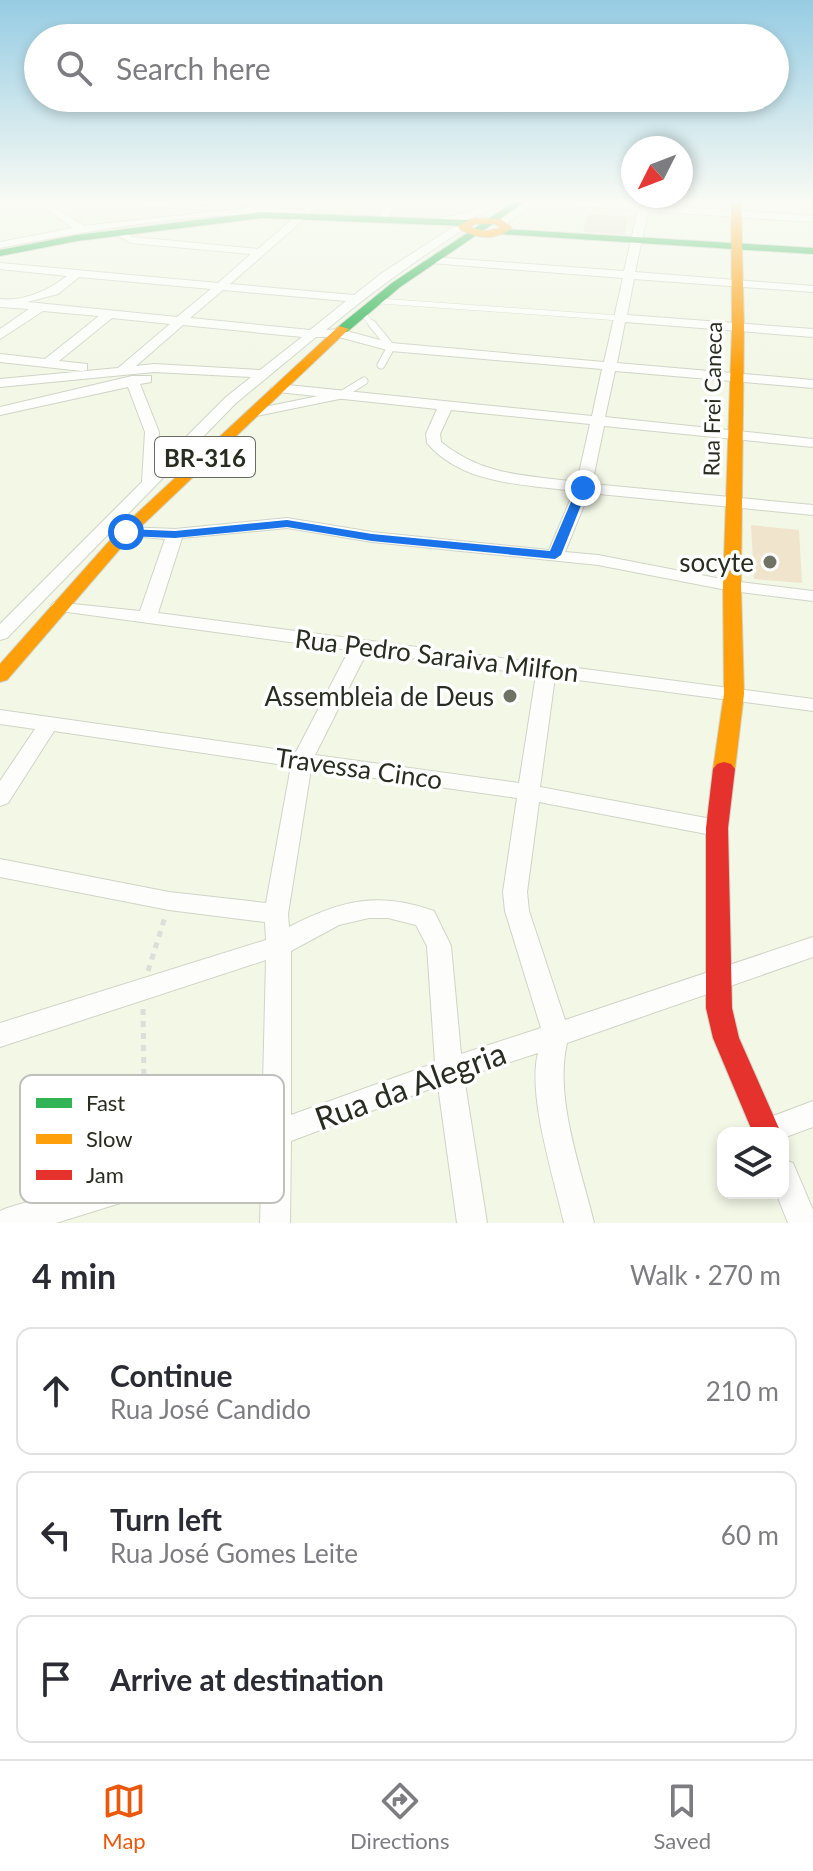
<!DOCTYPE html>
<meta charset="utf-8">
<style>
:root{--surface:#fff;--page:#f2f2f3;--text:#2b2b33;--muted:#7c7c81;--line:#e1e1e2;--accent:#ea580c}
body{margin:0;font-family:Lato,sans-serif;background:var(--page);color:var(--text)}
.controls{position:absolute;right:24px;bottom:24px;display:grid;overflow:hidden;border-radius:16px;box-shadow:0 4px 12px #0003}
.controls button{width:72px;height:72px;display:grid;place-items:center;padding:0;border:0;border-bottom:2px solid var(--line);background:var(--surface);color:var(--text);font:40px sans-serif}
.compass{position:absolute;left:621px;top:136px;width:72px;height:72px;border-radius:50%;background:var(--surface);box-shadow:0 4px 12px #0003;rotate:228deg}
.stop{position:absolute;width:24px;height:24px;margin:-18px;border:6px solid #1a73e8;border-radius:50%;background:#fff}
.stop.end{background:#1a73e8;border-color:#fff;box-shadow:0 2px 8px #0008}
.list{margin:0;padding:0;list-style:none}
h2{display:flex;justify-content:space-between;align-items:center;height:104px;margin:0;padding:0 32px;font-size:34px}
h2 small{font-size:26px;font-weight:400;color:var(--muted)}
.list li{display:grid;grid-template-columns:52px 1fr auto;gap:24px;align-items:center;box-sizing:border-box;height:128px;margin:0 16px 16px;padding:0 16px;border:2px solid var(--line);border-radius:16px}
.list b{display:block;font-size:30px;white-space:nowrap}
.list p{margin:0;font-size:26px;white-space:nowrap;color:var(--muted)}
.list em{font-size:26px;font-style:normal;color:var(--muted)}
.icon{flex:none;width:44px;height:44px;fill:none;stroke:currentColor;stroke-width:2;stroke-linecap:round;stroke-linejoin:round}
.map{position:relative;flex:none;width:813px;height:1223px;overflow:hidden}
.search{position:absolute;background:var(--surface);box-shadow:0 4px 12px #0003;left:24px;right:24px;top:24px;height:88px;display:flex;align-items:center;gap:20px;box-sizing:border-box;padding:0 28px;border-radius:44px;color:var(--muted);font-size:30px}
.sheet{height:536px;background:var(--surface)}
nav{display:flex;justify-content:space-around;align-items:center;box-sizing:border-box;height:112px;border-top:2px solid var(--line);background:var(--surface);font-size:22px;color:var(--muted)}
nav a{display:grid;justify-items:center;gap:4px}
nav .on{color:var(--accent)}
.map>svg:first-child{display:block}
.green{fill:#f1e4cd}
.building{fill:#deddcb}
.lines{fill:none;stroke-linecap:round;stroke-linejoin:round}
.lane-far1-casing{stroke:#d0d4c6;stroke-width:6}
.lane-casing{stroke:#d0d4c6;stroke-width:9}
.street-casing{stroke:#d0d4c6;stroke-width:2}
.fast-casing{stroke:#d0d4c6;stroke-width:2}
.slow-casing{stroke:#d0d4c6;stroke-width:2}
.jam-casing{stroke:#d0d4c6;stroke-width:2}
.path{stroke:#dcded8;stroke-width:5;stroke-dasharray:6 6;stroke-linecap:butt}
.lane-far1{stroke:#fdfefb;stroke-width:5}
.lane{stroke:#fdfefb;stroke-width:7}
.street{fill:#fdfefb;fill-rule:evenodd}
.fast{fill:#30b455;fill-rule:evenodd}
.slow{fill:#ff9f0a;fill-rule:evenodd}
.jam{fill:#e5322d;fill-rule:evenodd}
.route{fill:#1a73e8}
.poi-dot{fill:#6f7365;stroke:#fff;stroke-width:3}
.labels{text-anchor:middle;dominant-baseline:central;stroke-width:7;stroke-linejoin:round;paint-order:stroke}
.far-street-label{font-size:22px;fill:#292c20;stroke:#fff}
.shield{fill:#fff;stroke:#696b63;stroke-width:2}
.shield-label{font-size:24px;font-weight:bold;fill:#292c20}
.poi-label{font-size:26px;fill:#292c20;stroke:#fff;text-anchor:end}
.street-label{font-size:26px;fill:#292c20;stroke:#fff}
.near-street-label{font-size:32px;fill:#292c20;stroke:#fff}
.key{fill:#fff;stroke:#bfc0bc;stroke-width:2}
.key-label{font-size:22px;fill:#292c20}
</style>
<div class="map">
<svg width="813" height="1223" viewBox="0 0 813 1223">
<rect width="100%" height="100%" fill="#f2f7e6"/>
<path class="green" d="M 751,525 L 799,530 L 802,583 L 754,579 Z"/>
<path class="building" d="M 588,214 L 628,217 L 625,235 L 583,232 Z"/>
<g class="lines">
<g class="lane-far1-casing">
<path id="lane-far1" d="M 380,301 L 619,318
M 362,312 L 373,326"/>
</g>
<g class="lane-casing">
<path id="lane" d="M 372,324 L 391,347 L 381,365
M 258,412 L 341,395 L 364,381"/>
</g>
<g class="street-casing">
<path id="street" d="M 36,202 L 47,202 L 84,226 L 256,207 L 304,210 L 313,202 L 324,202 L 230,284 L 354,295 L 382,273 L 453,227 L 461,227 L 461,231 C 412,263 369,294 326,330 L 339,329 L 391,343 L 604,362 L 623,278 L 431,263 L 426,260 L 431,257 L 624,271 L 638,210 L 566,205 L 561,202 L 640,204 L 650,202 L 649,205 L 813,216 L 813,222 L 648,211 L 635,272 L 813,286 L 813,292 L 634,279 L 627,315 L 813,329 L 813,337 L 625,322 L 617,363 L 813,380 L 813,388 L 615,371 L 605,417 L 813,439 L 813,447 L 604,426 L 592,484 L 813,505 L 813,515 L 589,493 L 565,552 L 598,555 L 732,581 L 813,591 L 813,601 L 732,591 L 598,565 L 372,542 L 287,528 L 182,538 L 158,613 L 813,699 L 813,711 L 555,677 L 540,787 L 717,820 L 725,822 L 728,828 L 725,834 L 717,836 L 539,802 L 527,892 L 529,911 L 565,1020 L 813,937 L 813,957 L 567,1043 C 554,1098 581,1168 594,1223 L 564,1223 C 554,1178 527,1095 538,1053 L 464,1077 L 487,1223 L 457,1223 L 438,1086 L 291,1141 L 290,1223 L 260,1223 L 262,1152 L 146,1195 L 56,1223 L 0,1223 L 0,1211 L 7,1208 L 146,1167 L 262,1125 L 266,960 L 0,1047 L 0,1023 L 266,940 L 265,922 L 169,910 L 0,877 L 0,859 L 169,892 L 266,903 L 291,766 L 54,731 L 8,803 L 0,806 L 0,781 L 35,729 L 0,724 L 0,710 L 296,752 L 349,650 L 60,611 L 51,606 L 54,602 L 140,611 L 165,539 L 120,535 L 118,532 L 126,527 L 175,529 L 287,518 L 372,532 L 549,550 L 574,491 C 523,484 463,485 427,443 L 426,434 L 437,409 L 278,392 L 271,388 L 278,384 L 592,416 L 602,369 L 391,351 L 339,337 L 316,337 L 236,403 L 7,638 L 0,640 L 0,624 L 142,482 L 145,432 L 128,387 L 0,415 L 0,407 L 132,376 L 151,376 L 151,382 L 140,384 L 159,432 L 157,466 L 226,397 L 251,377 L 154,372 L 0,387 L 0,379 L 118,368 L 170,324 L 112,318 L 59,361 L 87,364 L 87,370 L 82,371 L 0,362 L 0,354 L 45,359 L 99,316 L 43,311 L 0,339 L 0,329 L 29,309 L 0,307 L 0,299 C 23,302 49,290 67,276 L 0,269 L 0,263 L 218,283 L 251,254 L 131,243 L 111,232 L 116,229 L 133,237 L 258,249 L 297,215 C 203,210 93,230 0,248 L 0,242 L 73,228 ZM 79,277 L 211,289 L 177,317 L 27,302 L 58,294 ZM 223,290 L 346,301 L 310,330 L 190,318 ZM 183,325 L 302,337 L 260,370 L 154,364 L 136,366 ZM 451,410 L 590,424 L 577,482 C 525,475 483,476 441,442 L 440,434 ZM 367,652 L 536,675 L 519,783 L 315,755 ZM 311,769 L 517,798 L 503,892 L 505,911 L 541,1028 L 461,1054 L 451,946 L 434,911 C 379,891 340,900 289,927 L 288,914 ZM 369,918 L 388,918 L 416,925 L 427,946 L 435,1063 L 291,1115 L 291,951 L 339,925 Z
M 132,202 L 175,202 L 212,207 L 207,210 L 137,205 Z
M 384,202 L 394,202 L 388,220 L 383,223 L 378,220 Z
M 487,202 L 499,202 C 484,214 455,229 436,219 L 467,213 Z
M 523,202 L 534,202 L 505,225 L 497,225 L 497,221 Z
M 813,1101 L 813,1127 L 783,1138 L 783,1133 L 754,1133 L 757,1122 Z
M 783,1159 L 793,1163 L 813,1210 L 813,1223 L 788,1223 L 776,1193 L 783,1193 Z"/>
</g>
<g class="fast-casing">
<path id="fast" d="M 514,202 L 525,202 L 400,287 L 347,332 L 339,332 L 339,326 L 392,283 Z
M 261,212 L 467,220 L 472,223 L 467,226 L 261,218 L 77,241 L 0,256 L 0,250 L 77,235 Z
M 503,229 L 813,248 L 813,254 L 499,234 L 498,232 Z"/>
</g>
<g class="slow-casing">
<path id="slow" d="M 731,202 L 741,202 L 744,327 L 741,586 L 744,694 L 735,769 L 731,774 L 717,774 L 713,769 L 724,694 L 723,586 L 732,327 Z
M 473,218 L 501,219 L 512,228 C 496,241 477,239 459,229 L 459,225 ZM 475,224 L 495,224 L 500,228 L 485,231 L 470,227 Z
M 339,326 L 349,329 L 132,535 L 7,680 L 0,682 L 0,664 L 120,529 Z"/>
</g>
<g class="jam-casing">
<path id="jam" d="M 724,762 L 731,764 L 735,769 L 728,828 L 732,1008 L 739,1038 L 781,1133 L 753,1133 L 713,1038 L 706,1008 L 706,828 L 713,769 L 717,764 Z"/>
</g>
<path class="path" d="M 148,971 L 165,917
M 143,1009 L 145,1158"/>
<use href="#lane-far1" class="lane-far1"/>
<use href="#lane" class="lane"/>
<use href="#street" class="street"/>
<use href="#fast" class="fast"/>
<use href="#slow" class="slow"/>
<use href="#jam" class="jam"/>
</g>
<linearGradient id="sky" x2="0" y2="1"><stop stop-color="#96cce3"/><stop offset="0.54" stop-color="#f9fbf4"/><stop offset="1" stop-color="#f9fbf4" stop-opacity="0"/></linearGradient>
<rect width="813" height="373" fill="url(#sky)"/>
<path class="route" d="M 583,485 L 588,488 L 561,555 L 555,559 L 372,541 L 287,527 L 175,538 L 126,536 L 120,532 L 126,529 L 175,531 L 287,520 L 372,534 L 550,551 L 577,488 Z"/>
<g class="poi-dot">
<circle cx="770" cy="562" r="8"/>
<circle cx="510" cy="696" r="8"/>
</g>
<g class="labels">
<g class="far-street-label">
<text transform="translate(712 399) rotate(-89)">Rua Frei Caneca</text>
</g>
<rect class="shield" x="155" y="437" width="100" height="40" rx="6"/>
<g class="shield-label">
<text x="205" y="457">BR-316</text>
</g>
<g class="poi-label">
<text x="754" y="562">socyte</text>
<text x="494" y="696">Assembleia de Deus</text>
</g>
<g class="street-label">
<text transform="translate(437 655) rotate(7)">Rua Pedro Saraiva Milfon</text>
<text transform="translate(359 768) rotate(8)">Travessa Cinco</text>
</g>
<g class="near-street-label">
<text transform="translate(410 1085) rotate(-20)">Rua da Alegria</text>
</g>
</g>
<rect x="20" y="1075" width="264" height="128" rx="12" class="key"/>
<rect x="36" y="1098" width="36" height="10" fill="#30b455"/>
<rect x="36" y="1134" width="36" height="10" fill="#ff9f0a"/>
<rect x="36" y="1170" width="36" height="10" fill="#e5322d"/>
<g class="key-label">
<text x="86" y="1111">Fast</text>
<text x="86" y="1147">Slow</text>
<text x="86" y="1183">Jam</text>
</g>
</svg>
<div class="controls">
<button><svg class="icon" aria-label="layers" viewBox="0 0 24 24"><path d="M12 4l9 5-9 5-9-5zM3 14l9 5 9-5"/></svg></button>
</div>
<svg class="compass" viewBox="-18 -18 36 36"><path d="M0-13l5 13h-10z" fill="#e53935"/><path d="M0 13l5-13h-10z" fill="#7c7c81"/></svg>
<div class="stop" style="left:126px;top:532px"></div>
<div class="stop end" style="left:583px;top:488px"></div>
<div class="search"><svg class="icon" aria-label="search" viewBox="0 0 24 24"><circle cx="10" cy="10" r="6"/><path d="M15 15l6 6"/></svg>Search here</div>
</div>
<section class="sheet">
<h2>4 min<small>Walk · 270 m</small></h2>
<ul class="list">
<li><svg class="icon" aria-label="ahead" viewBox="0 0 24 24"><path d="M12 20V5M6 11l6-6 6 6"/></svg><div><b>Continue</b><p>Rua José Candido</p></div><em>210 m</em></li>
<li><svg class="icon" aria-label="left" viewBox="0 0 24 24"><path d="M17 20v-9H6M10 6l-5 5 5 5"/></svg><div><b>Turn left</b><p>Rua José Gomes Leite</p></div><em>60 m</em></li>
<li><svg class="icon" aria-label="arrive" viewBox="0 0 24 24"><path d="M6 21V4h12l-3 4 3 4H6"/></svg><div><b>Arrive at destination</b></div></li>
</ul>
</section>
<nav>
<a class="on"><svg class="icon" aria-label="map" viewBox="0 0 24 24"><path d="M3 6l6-2 6 2 6-2v14l-6 2-6-2-6 2zM9 4v14M15 6v14"/></svg>Map</a>
<a><svg class="icon" aria-label="directions" viewBox="0 0 24 24"><path d="M12 3l9 9-9 9-9-9zM9 14v-3h6M13 9l2 2-2 2"/></svg>Directions</a>
<a><svg class="icon" aria-label="saved" viewBox="0 0 24 24"><path d="M7 4h10v16l-5-4-5 4z"/></svg>Saved</a>
</nav>
